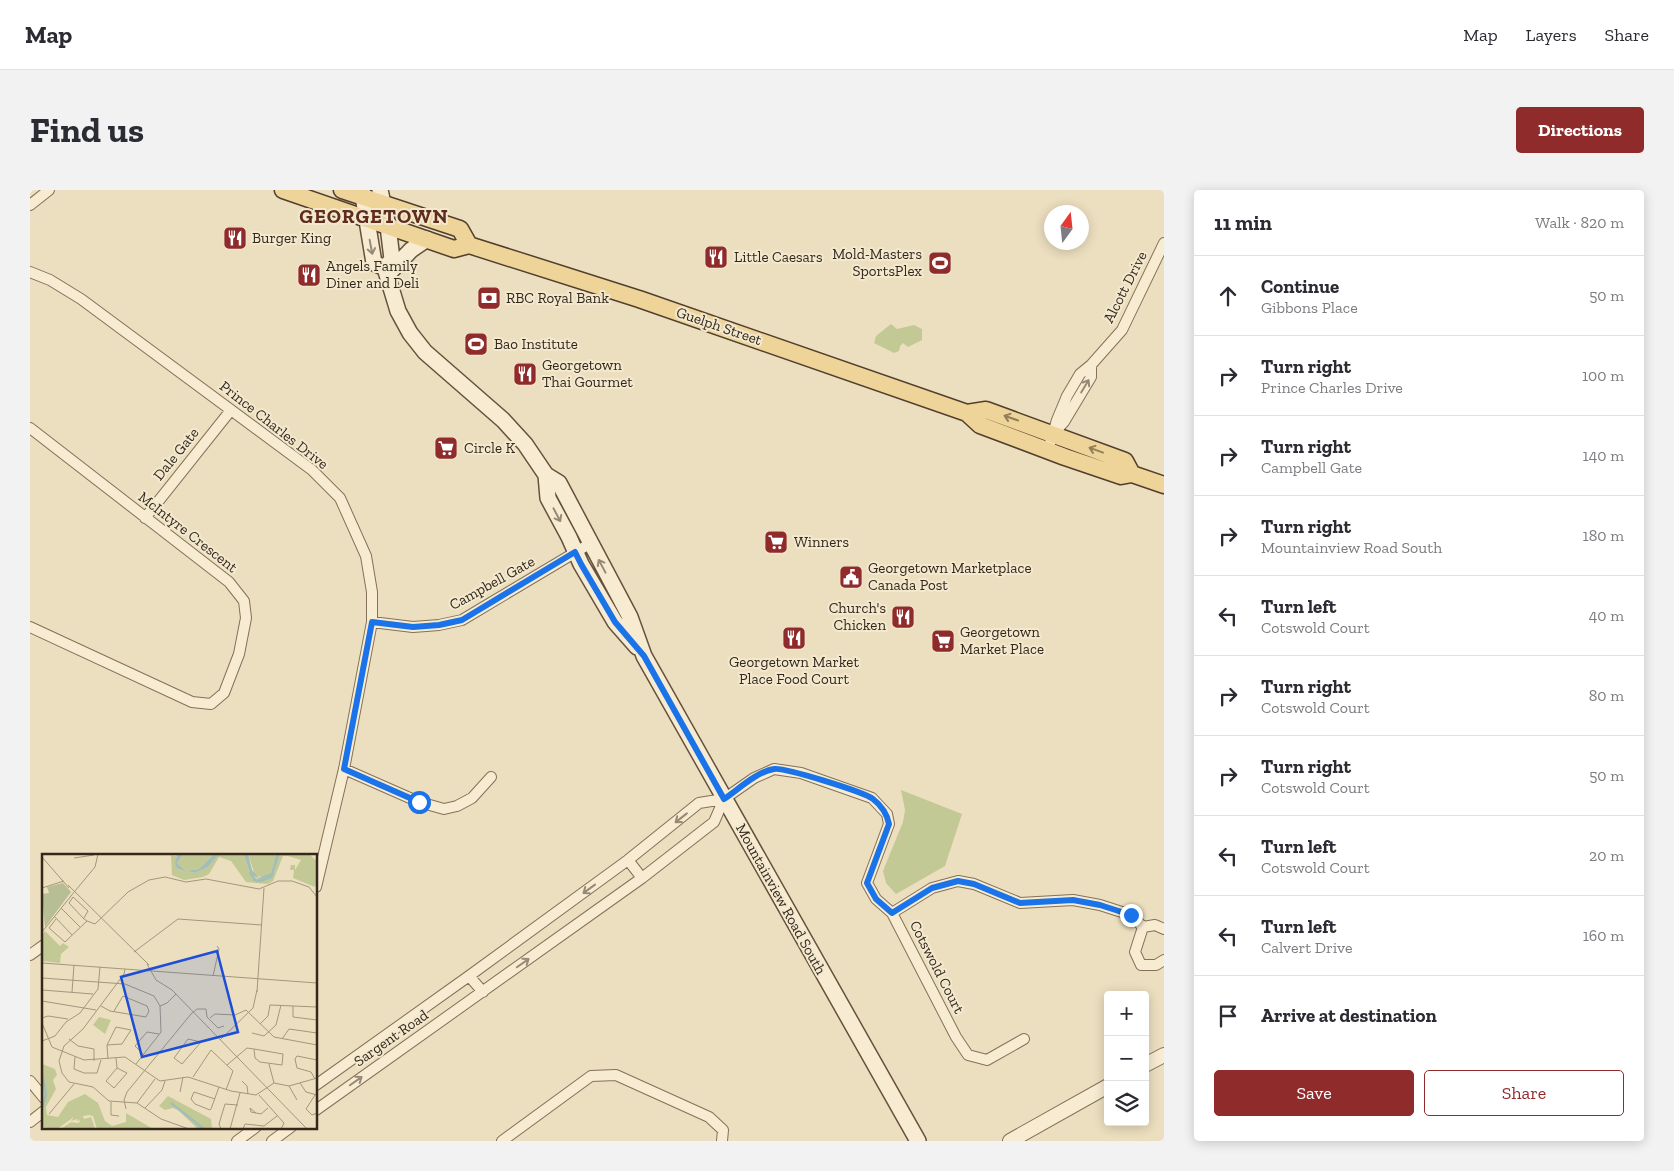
<!DOCTYPE html>
<meta charset="utf-8">
<style>
:root{--surface:#fff;--page:#f2f2f3;--text:#2b2b33;--muted:#7c7c81;--line:#e1e1e2;--accent:#902b2b}
body{margin:0;font-family:"Zilla Slab",serif;background:var(--page);color:var(--text)}
.controls{position:absolute;right:15px;bottom:15px;display:grid;overflow:hidden;border-radius:5px;box-shadow:0 2px 12px #0003}
.controls button{width:45px;height:45px;display:grid;place-items:center;padding:0;border:0;border-bottom:1px solid var(--line);background:var(--surface);color:var(--text);font:25px sans-serif}
.compass{position:absolute;left:1014px;top:15px;width:45px;height:45px;border-radius:50%;background:var(--surface);box-shadow:0 2px 12px #0003;rotate:15deg}
.stop{position:absolute;width:15px;height:15px;margin:-11px;border:4px solid #1a73e8;border-radius:50%;background:#fff}
.stop.end{background:#1a73e8;border-color:#fff;box-shadow:0 1px 5px #0008}
.list{margin:0;padding:0;list-style:none}
h2{display:flex;justify-content:space-between;align-items:center;height:65px;margin:0;padding:0 20px;font-size:21px}
h2 small{font-size:16px;font-weight:400;color:var(--muted)}
.list li{display:grid;grid-template-columns:32px 1fr auto;gap:15px;align-items:center;box-sizing:border-box;height:80px;padding:0 20px;border-top:1px solid var(--line)}
.list b{display:block;font-size:19px;white-space:nowrap}
.list p{margin:0;font-size:16px;white-space:nowrap;color:var(--muted)}
.list em{font-size:16px;font-style:normal;color:var(--muted)}
.actions{display:flex;gap:10px;padding:15px 20px}
.actions a{flex:1;padding:11px 0;border:1px solid var(--accent);border-radius:5px;text-align:center;font-size:18px;color:var(--accent)}
.actions .main{background:var(--accent);color:#fff}
.icon{flex:none;width:28px;height:28px;fill:none;stroke:currentColor;stroke-width:2;stroke-linecap:round;stroke-linejoin:round}
.map{position:relative;flex:none;width:1134px;height:951px;overflow:hidden;border-radius:5px}
header{display:flex;align-items:center;gap:30px;box-sizing:border-box;height:70px;padding:0 25px;background:var(--surface);border-bottom:1px solid var(--line)}
header strong{font-size:24px}
nav{display:flex;gap:28px;margin-inline-start:auto;font-size:18px}
.intro{display:flex;align-items:center;justify-content:space-between;box-sizing:border-box;height:120px;padding:0 30px}
h1{margin:0;font-size:35px}
.button{padding:12px 22px;border-radius:5px;background:var(--accent);color:#fff;font-size:18px;font-weight:700}
main{display:flex;gap:30px;padding:0 30px}
aside{flex:1;background:var(--surface);border-radius:5px;box-shadow:0 2px 12px #0003}
.map>svg:first-child{display:block}
.green{fill:#c2c994}
.lines{fill:none;stroke-linecap:round;stroke-linejoin:round}
.minor-casing{stroke:#847058;stroke-width:12}
.tertiary-casing{stroke:#847058;stroke-width:16}
.secondary-casing{stroke:#65513c;stroke-width:18}
.primary-casing{stroke:#513e2d;stroke-width:19}
.minor{stroke:#f7ecd2;stroke-width:10}
.tertiary{stroke:#f7ecd2;stroke-width:14}
.secondary{stroke:#f7ecd2;stroke-width:15}
.primary{stroke:#eed498;stroke-width:16}
.oneway{stroke:#968a77}
.oneway2{stroke:#917e5a}
.route{stroke:#1a73e8;stroke-width:6}
.labels{text-anchor:middle;dominant-baseline:central;stroke-width:4;stroke-linejoin:round;paint-order:stroke}
.poi-label{font-size:15px;fill:#34281c;stroke:#f3e9cf;text-anchor:start}
.street-label{font-size:15px;fill:#34281c;stroke:#f3e9cf}
.district-label{font-size:20px;font-weight:bold;letter-spacing:1px;fill:#5f2c1e;stroke:#f3e9cf}
.inset-river{fill:none;stroke:#a2beb6;stroke-width:2.5}
.inset-road{fill:none;stroke:#a2967e;stroke-width:1}
.view{fill:#1d4ed8;fill-opacity:0.15;stroke:#1d4ed8;stroke-width:2.5}
.inset-edge{fill:none;stroke:#34281c;stroke-width:2.5}
</style>
<header>
<strong>Map</strong>
<nav><a>Map</a><a>Layers</a><a>Share</a></nav>
</header>
<div class="intro"><h1>Find us</h1><a class="button">Directions</a></div>
<main>
<div class="map">
<svg width="1134" height="951" viewBox="0 0 1134 951">
<rect width="100%" height="100%" fill="#ecdfbf"/>
<path class="green" d="M 861,134 L 867,139 L 884,135 L 892,139 L 892,150 L 878,157 L 873,153 L 870,156 L 869,161 L 864,163 L 844,153 L 846,146 Z
M 871,600 L 932,624 L 915,676 L 866,704 L 856,693 L 853,681 L 873,632 L 875,620 Z"/>
<g class="lines">
<g class="minor-casing">
<path id="minor" d="M 0,15 L 19,0
M 0,82 L 20,90 L 51,109 L 282,280 L 310,308 L 336,366 L 342,402 L 342,432 L 314,579 L 286,697
M 0,238 L 199,392 L 214,411 L 216,428 L 209,464 L 194,503 L 181,514 L 162,512 L 0,437
M 1024,243 L 1034,232 L 1061,187 L 1061,175
M 1018,260 L 1027,230 L 1037,206 L 1050,184 L 1061,175 L 1092,140 L 1134,53
M 115,328 L 201,220
M 342,432 L 383,437 L 409,435 L 432,430 L 561,353
M 314,579 L 389,612 L 414,619 L 427,616 L 442,608 L 461,587
M 598,670 L 612,688
M 862,723 L 902,698 L 928,691 L 944,694 L 990,713 L 1043,710 L 1070,715 L 1101,725 L 1113,737
M 1113,737 L 1105,762 L 1111,775 L 1126,775 L 1134,770
M 1113,737 L 1125,735 L 1134,739
M 0,765 L 14,755
M 439,786 L 453,802
M 0,891 L 14,908
M 286,895 L 439,786 L 598,670 L 669,613 L 694,609 L 724,588 L 744,579 L 771,583 L 842,608 L 857,624 L 859,634 L 837,693 L 846,709 L 862,723 L 926,847 L 938,865 L 957,870 L 994,849
M 286,920 L 612,688 L 684,632 L 694,609
M 0,932 L 14,921
M 207,951 L 226,937
M 242,951 L 261,937
M 472,951 L 561,886 L 586,885 L 679,927 L 693,940 L 692,951"/>
</g>
<g class="tertiary-casing">
<path id="tertiary" d="M 1115,875 L 1134,865
M 980,951 L 1078,896"/>
</g>
<g class="secondary-casing">
<path id="secondary" d="M 332,0 L 344,73 L 355,78 L 368,121 L 380,143 L 395,162 L 473,230 L 495,254 L 516,285 L 529,293 L 600,427 L 614,466 L 888,951
M 350,0 L 358,36 L 362,69 L 355,78
M 359,83 L 381,60 L 397,49
M 516,285 L 518,308 L 539,347 L 551,374 L 585,432 L 607,457"/>
</g>
<g class="primary-casing">
<path id="primary" d="M 253,0 L 424,59 L 439,55 L 609,109 L 937,223 L 950,235 L 1035,267 L 1091,286 L 1102,284 L 1134,295
M 312,0 L 430,39 L 439,55
M 937,223 L 956,220 L 1095,271 L 1102,284"/>
</g>
<use href="#minor" class="minor"/>
<use href="#tertiary" class="tertiary"/>
<use href="#secondary" class="secondary"/>
<use href="#primary" class="primary"/>
</g>
<defs><path id="oneway-shaft" d="M-6 0H5M1.5-3L5.5 0L1.5 3" fill="none" stroke-width="1.6" stroke-linecap="round" stroke-linejoin="round" transform="scale(1.25)"/></defs>
<g class="oneway">
<use href="#oneway-shaft" transform="translate(341 57) rotate(79)"/>
<use href="#oneway-shaft" transform="translate(1055 196) rotate(-59)"/>
<use href="#oneway-shaft" transform="translate(527 325) rotate(62)"/>
<use href="#oneway-shaft" transform="translate(572 376) rotate(-118)"/>
<use href="#oneway-shaft" transform="translate(651 628) rotate(142)"/>
<use href="#oneway-shaft" transform="translate(559 699) rotate(144)"/>
<use href="#oneway-shaft" transform="translate(493 773) rotate(-35)"/>
<use href="#oneway-shaft" transform="translate(326 891) rotate(-35)"/>
</g>
<g class="oneway2">
<use href="#oneway-shaft" transform="translate(981 228) rotate(-161)"/>
<use href="#oneway-shaft" transform="translate(1066 260) rotate(-160)"/>
</g>
<g class="lines">
<path class="route" d="M 389,612 L 314,579 L 342,432 L 383,437 L 409,435 L 432,430 L 545,362 L 551,374 L 585,432 L 614,466 L 694,609 C 709,599 726,582 744,579 C 754,577 834,602 843,609 C 852,616 857,624 859,634 L 837,693 L 846,709 L 862,723 L 902,698 L 928,691 L 944,694 L 990,713 L 1043,710 L 1070,715 L 1101,725"/>
</g>
<defs>
<g id="restaurant-square" transform="scale(1.25)"><rect x="-9" y="-9" width="18" height="18" rx="4" fill="#902b2b" stroke="#f3e9cf"/><path d="M-5-6h1v4h1v-4h1v4h1v-4h1v5L-1.5 .5V6h-2V.5L-5-1ZM5-6V6H3V1.5H1.5Q1.5-4 5-6Z" fill="#fff"/></g>
<g id="stadium-square" transform="scale(1.25)"><rect x="-9" y="-9" width="18" height="18" rx="4" fill="#902b2b" stroke="#f3e9cf"/><path d="M0-5a6.5 5 0 1 0 0 10a6.5 5 0 1 0 0-10ZM-3.5-1.8h7v3.6h-7Z" fill="#fff"/></g>
<g id="bank-square" transform="scale(1.25)"><rect x="-9" y="-9" width="18" height="18" rx="4" fill="#902b2b" stroke="#f3e9cf"/><path d="M-6-4H6V4H-6ZM0-2.3a2.3 2.3 0 1 0 0 4.6a2.3 2.3 0 1 0 0-4.6Z" fill="#fff"/></g>
<g id="supermarket-square" transform="scale(1.25)"><rect x="-9" y="-9" width="18" height="18" rx="4" fill="#902b2b" stroke="#f3e9cf"/><path d="M-6-5.5h2.5l.6 2H6L4.5 2H-2.5L-4.4-4H-6ZM-1.5 3.2a1.3 1.3 0 1 0 .1 0ZM3 3.2a1.3 1.3 0 1 0 .1 0Z" fill="#fff"/></g>
<g id="civic-square" transform="scale(1.25)"><rect x="-9" y="-9" width="18" height="18" rx="4" fill="#902b2b" stroke="#f3e9cf"/><path d="M-.6-6.5H3V-4.5H.6V-3L4-1V1h2V6H-6V1h2V-1L-.6-3ZM-1.2 2.5V6h2.4V2.5Z" fill="#fff"/></g>
</defs>
<g fill-rule="evenodd">
<use href="#restaurant-square" x="205" y="48"/>
<use href="#restaurant-square" x="686" y="67"/>
<use href="#stadium-square" x="910" y="73"/>
<use href="#restaurant-square" x="279" y="85"/>
<use href="#bank-square" x="459" y="108"/>
<use href="#stadium-square" x="446" y="154"/>
<use href="#restaurant-square" x="495" y="184"/>
<use href="#supermarket-square" x="416" y="258"/>
<use href="#supermarket-square" x="746" y="352"/>
<use href="#civic-square" x="821" y="387"/>
<use href="#restaurant-square" x="873" y="427"/>
<use href="#restaurant-square" x="764" y="448"/>
<use href="#supermarket-square" x="913" y="451"/>
</g>
<g class="labels">
<g class="poi-label">
<text x="222" y="48">Burger King</text>
<text x="892" y="64" text-anchor="end">Mold-Masters<tspan x="892" dy="17">SportsPlex</tspan></text>
<text x="704" y="67">Little Caesars</text>
<text x="296" y="76">Angels Family<tspan x="296" dy="17">Diner and Deli</tspan></text>
<text x="476" y="108">RBC Royal Bank</text>
<text x="464" y="154">Bao Institute</text>
<text x="512" y="175">Georgetown<tspan x="512" dy="17">Thai Gourmet</tspan></text>
<text x="434" y="258">Circle K</text>
<text x="764" y="352">Winners</text>
<text x="838" y="378">Georgetown Marketplace<tspan x="838" dy="17">Canada Post</tspan></text>
<text x="856" y="418" text-anchor="end">Church's<tspan x="856" dy="17">Chicken</tspan></text>
<text x="930" y="442">Georgetown<tspan x="930" dy="17">Market Place</tspan></text>
<text x="764" y="472" text-anchor="middle">Georgetown Market<tspan x="764" dy="17">Place Food Court</tspan></text>
</g>
<g class="street-label">
<text transform="translate(1095 97) rotate(-63)">Alcott Drive</text>
<text transform="translate(689 136) rotate(19)">Guelph Street</text>
<text transform="translate(244 235) rotate(38)">Prince Charles Drive</text>
<text transform="translate(146 264) rotate(-51)">Dale Gate</text>
<text transform="translate(158 342) rotate(38)">McIntyre Crescent</text>
<text transform="translate(462 393) rotate(-29)">Campbell Gate</text>
<text transform="translate(751 709) rotate(61)">Mountainview Road South</text>
<text transform="translate(907 777) rotate(63)">Cotswold Court</text>
<text transform="translate(361 848) rotate(-35)">Sargent Road</text>
</g>
<g class="district-label">
<text x="344" y="26">GEORGETOWN</text>
</g>
</g>
<g transform="translate(12 664)">
<rect width="275" height="275" fill="#ecdfbf"/>
<path d="M 141,0 L 172,0 L 157,15 L 144,17 L 135,9 ZM 177,0 L 202,0 L 208,19 L 216,26 L 231,21 L 238,0 L 267,0 L 275,7 L 275,30 L 273,33 L 251,24 L 252,16 L 248,16 L 249,11 L 253,11 L 253,16 L 259,6 L 246,2 L 241,2 L 231,27 L 226,30 L 204,28 L 189,7 L 177,3 L 167,20 L 161,23 L 142,26 L 130,21 L 129,1 L 134,2 L 136,15 L 153,19 L 166,13 ZM 206,0 L 234,0 L 229,19 L 222,24 L 213,21 ZM 3,77 L 18,92 L 21,89 L 27,93 L 19,100 L 18,109 L 0,107 L 0,81 ZM 57,163 L 69,166 L 63,180 L 51,171 ZM 0,210 L 13,215 L 15,221 L 11,226 L 14,235 L 4,253 L 5,261 L 16,263 L 26,248 L 43,240 L 56,249 L 63,267 L 70,272 L 84,268 L 84,259 L 111,275 L 55,275 L 51,262 L 47,261 L 41,262 L 42,265 L 49,263 L 53,275 L 19,275 L 29,268 L 35,269 L 38,268 L 37,265 L 36,268 L 35,265 L 29,267 L 32,263 L 15,275 L 0,273 ZM 126,242 L 169,265 L 170,275 L 156,275 L 136,256 L 131,254 L 123,256 L 117,252 Z" fill="#c2c994"/>
<path d="M 21,29 L 29,38 L 3,73 L 0,40 L 7,39 L 5,33 Z" fill="#b8be93"/>
<path d="M 135,0 L 141,0 L 135,9 L 144,17 L 157,15 L 172,0 L 177,0 L 166,13 L 153,19 L 136,15 L 133,10 ZM 202,0 L 206,0 L 210,16 L 217,24 L 229,19 L 234,0 L 238,0 L 231,21 L 218,26 L 208,19 Z" fill="#a2beb6"/>
<path class="inset-river" d="M 208,18 L 213,26 L 219,27 L 229,23 L 231,19M 0,220 L 4,240 L 1,253M 129,249 L 162,275"/>
<path class="inset-road" d="M 0,3 L 27,34M 32,4 L 52,1M 26,31 L 107,111M 0,34 L 22,27M 33,37 L 53,13 L 56,0M 19,54 L 38,73M 13,63 L 30,81M 42,64 L 46,57 L 31,43 L 27,49 L 42,65 L 45,67M 14,65 L 7,74 L 23,88 L 45,67 L 53,70 L 86,38 L 107,26 L 123,23 L 144,28 L 164,25 L 217,35 L 236,27 L 250,27 L 267,33 L 275,43M 0,78 L 33,37M 92,98 L 136,65 L 220,71M 0,109 L 275,129M 105,110 L 114,126 L 130,136 L 265,275M 83,115 L 82,120 L 41,175 L 22,192 L 17,207 L 20,219 L 27,228 L 51,233 L 67,247 L 95,249 L 119,265 L 147,275M 171,122 L 177,95 L 175,92M 0,124 L 83,130 L 112,142 L 118,152 L 119,178 L 94,210M 0,136 L 51,140M 30,138 L 32,111M 215,138 L 222,34M 0,147 L 54,156M 59,152 L 68,157 L 104,163 L 107,157 L 105,152 L 81,142 L 72,157M 118,152 L 125,149 L 134,140M 251,152 L 251,163 L 275,166M 193,161 L 204,156 L 232,183 L 275,191M 0,164 L 6,162 L 26,165M 168,164 L 173,160 L 193,161M 0,169 L 10,193 L 42,206 L 83,203 L 118,227 L 146,223 L 189,237 L 214,241 L 232,229 L 247,232 L 275,224M 218,170 L 226,162 L 228,151 L 275,153M 210,179 L 222,182 L 234,171 L 239,151M 27,185 L 36,192 L 52,195 L 52,207M 146,185 L 159,188 L 140,210 L 132,204 ZM 240,185 L 247,175 L 275,179M 178,186 L 211,154 L 215,136M 0,187 L 13,182 L 24,168 L 38,159 L 56,135 L 58,113M 65,191 L 80,190 L 89,176 L 74,173 L 65,191 L 66,205M 101,200 L 93,192 L 105,178 L 117,180M 33,203 L 32,215 L 42,219 L 55,219 L 59,206M 74,204 L 75,214 L 64,227 L 72,234 L 85,219 L 75,214M 227,210 L 232,229M 185,211 L 205,194 L 212,195 L 241,200 L 240,211 L 218,208 L 213,204 L 212,195M 151,223 L 169,196 L 191,217 L 184,236M 273,225 L 269,218 L 255,214 L 253,205 L 255,202 L 275,206M 200,227 L 205,232 L 206,240M 258,229 L 264,238 L 275,241M 247,232 L 255,246M 138,238 L 141,223M 217,241 L 242,269 L 239,275M 273,241 L 264,255 L 270,261 L 275,259M 173,245 L 152,238 L 149,245 L 153,250 L 168,256 L 169,255 L 177,233M 69,248 L 69,261 L 77,262M 95,249 L 113,225M 103,254 L 120,236 L 123,227M 84,255 L 82,246 L 85,238 L 149,160 L 155,155 L 164,155 L 165,163 L 176,174 L 182,172M 214,259 L 208,254 L 209,258 L 219,260 L 226,254M 7,260 L 32,230M 179,275 L 177,270 L 183,250 L 196,251M 188,275 L 198,239M 201,275 L 203,270 L 222,272 L 235,262"/>
<path class="view" d="M 175,97 L 196,178 L 100,203 L 79,123 Z"/>
<rect width="275" height="275" class="inset-edge"/>
</g>
</svg>
<div class="controls">
<button>+</button>
<button>−</button>
<button><svg class="icon" aria-label="layers" viewBox="0 0 24 24"><path d="M12 4l9 5-9 5-9-5zM3 14l9 5 9-5"/></svg></button>
</div>
<svg class="compass" viewBox="-18 -18 36 36"><path d="M0-13l5 13h-10z" fill="#e53935"/><path d="M0 13l5-13h-10z" fill="#7c7c81"/></svg>
<div class="stop" style="left:389px;top:612px"></div>
<div class="stop end" style="left:1101px;top:725px"></div>
</div>
<aside>
<h2>11 min<small>Walk · 820 m</small></h2>
<ul class="list">
<li><svg class="icon" aria-label="ahead" viewBox="0 0 24 24"><path d="M12 20V5M6 11l6-6 6 6"/></svg><div><b>Continue</b><p>Gibbons Place</p></div><em>50 m</em></li>
<li><svg class="icon" aria-label="right" viewBox="0 0 24 24"><path d="M7 20v-9h11M14 6l5 5-5 5"/></svg><div><b>Turn right</b><p>Prince Charles Drive</p></div><em>100 m</em></li>
<li><svg class="icon" aria-label="right" viewBox="0 0 24 24"><path d="M7 20v-9h11M14 6l5 5-5 5"/></svg><div><b>Turn right</b><p>Campbell Gate</p></div><em>140 m</em></li>
<li><svg class="icon" aria-label="right" viewBox="0 0 24 24"><path d="M7 20v-9h11M14 6l5 5-5 5"/></svg><div><b>Turn right</b><p>Mountainview Road South</p></div><em>180 m</em></li>
<li><svg class="icon" aria-label="left" viewBox="0 0 24 24"><path d="M17 20v-9H6M10 6l-5 5 5 5"/></svg><div><b>Turn left</b><p>Cotswold Court</p></div><em>40 m</em></li>
<li><svg class="icon" aria-label="right" viewBox="0 0 24 24"><path d="M7 20v-9h11M14 6l5 5-5 5"/></svg><div><b>Turn right</b><p>Cotswold Court</p></div><em>80 m</em></li>
<li><svg class="icon" aria-label="right" viewBox="0 0 24 24"><path d="M7 20v-9h11M14 6l5 5-5 5"/></svg><div><b>Turn right</b><p>Cotswold Court</p></div><em>50 m</em></li>
<li><svg class="icon" aria-label="left" viewBox="0 0 24 24"><path d="M17 20v-9H6M10 6l-5 5 5 5"/></svg><div><b>Turn left</b><p>Cotswold Court</p></div><em>20 m</em></li>
<li><svg class="icon" aria-label="left" viewBox="0 0 24 24"><path d="M17 20v-9H6M10 6l-5 5 5 5"/></svg><div><b>Turn left</b><p>Calvert Drive</p></div><em>160 m</em></li>
<li><svg class="icon" aria-label="arrive" viewBox="0 0 24 24"><path d="M6 21V4h12l-3 4 3 4H6"/></svg><div><b>Arrive at destination</b></div></li>
</ul>
<div class="actions"><a class="main">Save</a><a>Share</a></div>
</aside>
</main>
